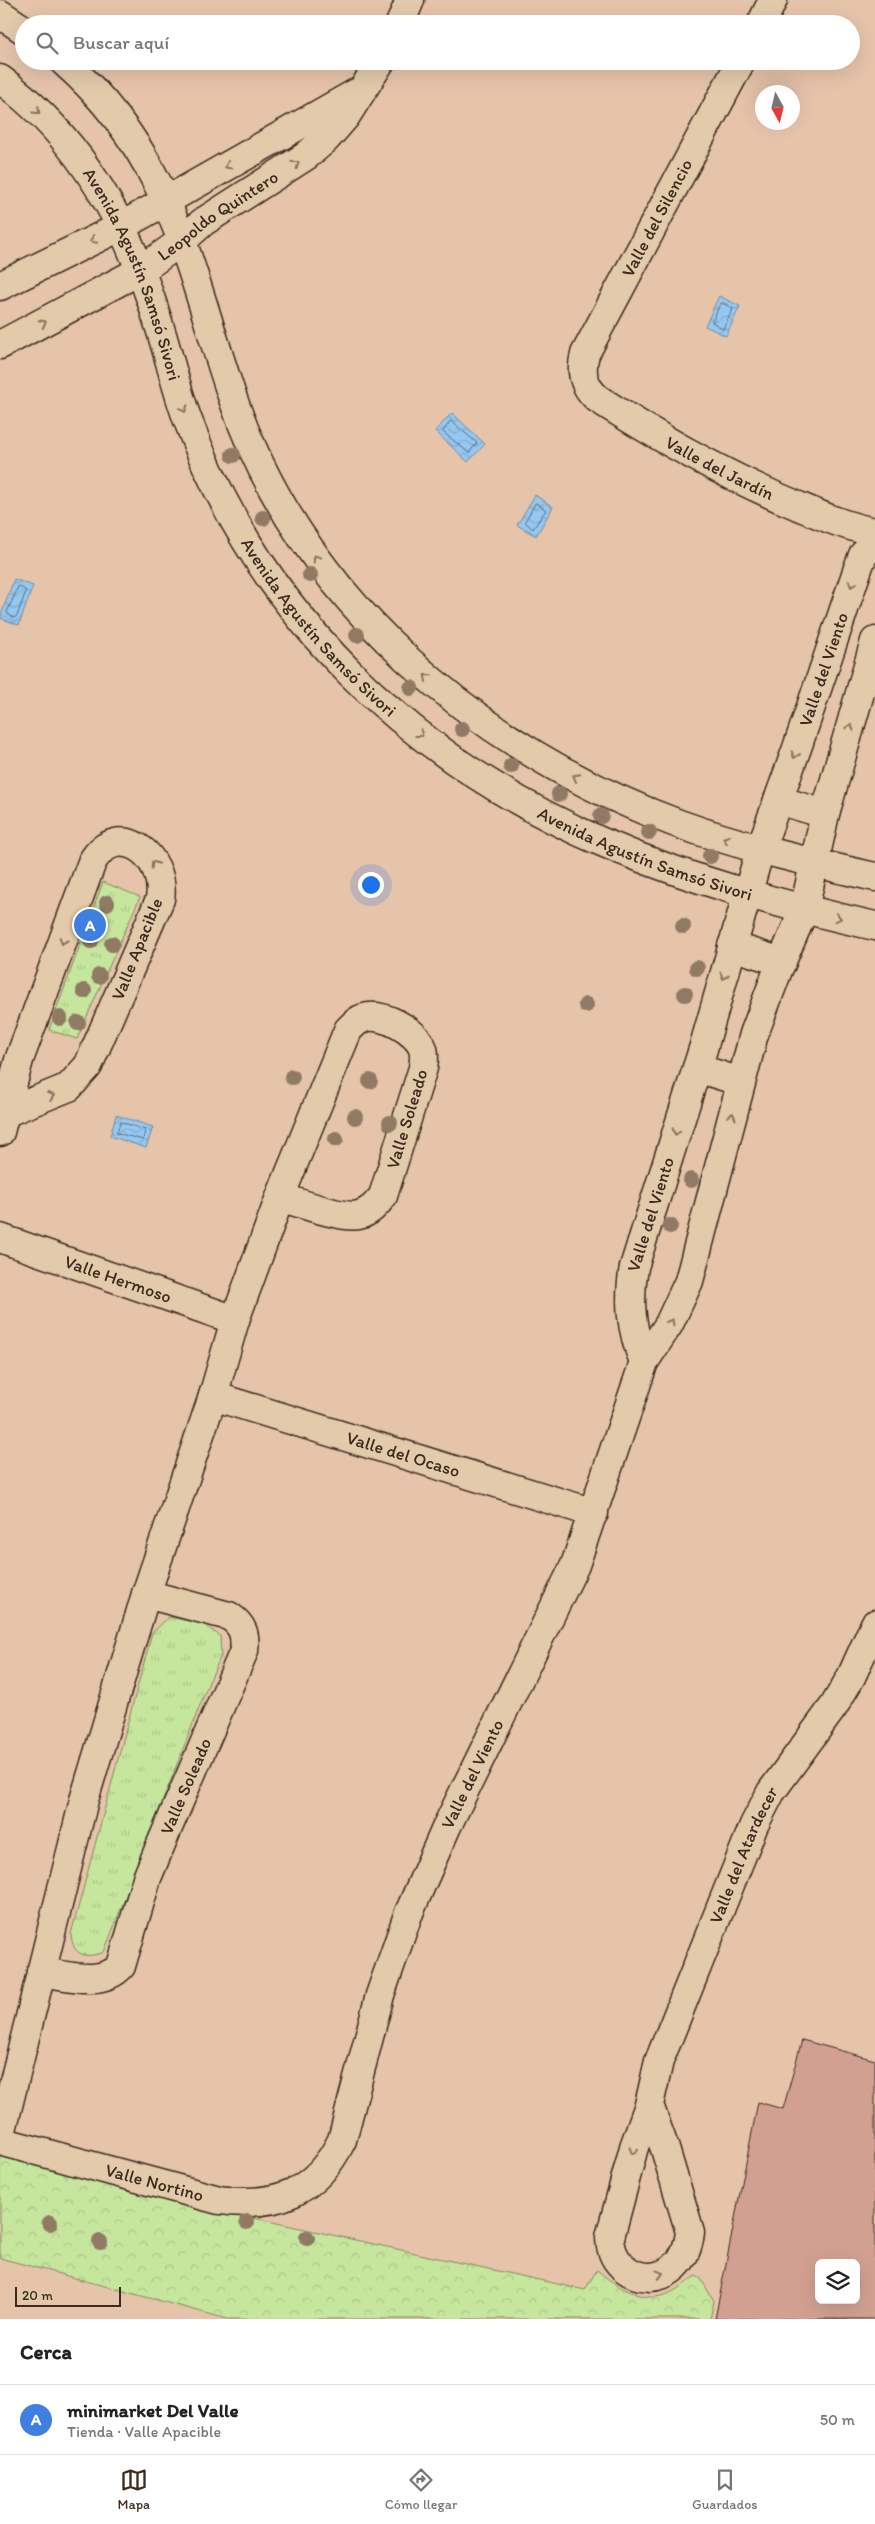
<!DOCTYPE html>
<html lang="es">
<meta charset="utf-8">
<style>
:root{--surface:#fff;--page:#f2f2f2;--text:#222;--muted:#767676;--line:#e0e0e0;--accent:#3b2a1e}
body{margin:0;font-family:Itim,sans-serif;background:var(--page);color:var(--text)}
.controls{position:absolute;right:15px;bottom:15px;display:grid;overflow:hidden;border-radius:8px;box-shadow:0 5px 20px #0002}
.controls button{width:45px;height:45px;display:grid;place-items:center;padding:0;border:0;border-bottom:1px solid var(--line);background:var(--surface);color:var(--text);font:25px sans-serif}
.compass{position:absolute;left:755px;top:85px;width:45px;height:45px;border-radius:50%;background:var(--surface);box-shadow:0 5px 20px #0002;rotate:172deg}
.scale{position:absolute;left:15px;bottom:12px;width:106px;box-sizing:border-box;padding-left:5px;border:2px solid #3b2a1e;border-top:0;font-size:14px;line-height:18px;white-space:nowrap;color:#3b2a1e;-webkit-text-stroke:4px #e2caab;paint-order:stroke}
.you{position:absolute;left:370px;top:884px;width:18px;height:18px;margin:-12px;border:4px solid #fff;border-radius:50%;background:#1a73e8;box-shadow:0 0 0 8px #1a73e833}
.badge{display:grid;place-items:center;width:32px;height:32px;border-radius:50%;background:var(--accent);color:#fff;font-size:16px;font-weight:700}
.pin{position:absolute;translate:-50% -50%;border:2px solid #fff;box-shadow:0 1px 5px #0006}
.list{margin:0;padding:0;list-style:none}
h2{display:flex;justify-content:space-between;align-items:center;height:65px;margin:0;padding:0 20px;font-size:21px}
h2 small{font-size:16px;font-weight:400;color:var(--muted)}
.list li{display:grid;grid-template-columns:32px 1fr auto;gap:15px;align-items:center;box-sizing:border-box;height:70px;padding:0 20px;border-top:1px solid var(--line)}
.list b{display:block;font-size:19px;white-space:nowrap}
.list p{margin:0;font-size:16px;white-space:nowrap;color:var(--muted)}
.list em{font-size:16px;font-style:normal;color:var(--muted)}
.icon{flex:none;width:28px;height:28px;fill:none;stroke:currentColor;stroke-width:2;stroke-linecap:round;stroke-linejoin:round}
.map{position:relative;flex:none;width:875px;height:2319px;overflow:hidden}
.search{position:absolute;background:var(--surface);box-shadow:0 5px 20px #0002;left:15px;right:15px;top:15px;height:55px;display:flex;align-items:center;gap:12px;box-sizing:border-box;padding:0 18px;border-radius:28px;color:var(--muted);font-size:19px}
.sheet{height:135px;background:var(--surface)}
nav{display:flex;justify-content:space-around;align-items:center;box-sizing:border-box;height:70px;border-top:1px solid var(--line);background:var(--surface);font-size:14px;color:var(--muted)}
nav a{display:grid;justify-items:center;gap:2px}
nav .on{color:var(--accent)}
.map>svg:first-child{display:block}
.grass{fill:url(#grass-tufts);stroke:#80885e}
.park{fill:url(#park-crowns);stroke:#80885e}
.water{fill:url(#water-waves);stroke:#70899d}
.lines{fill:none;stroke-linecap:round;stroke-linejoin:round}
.shore{stroke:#5f6973;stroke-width:1}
.building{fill:#d2a090;stroke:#3b2a1e;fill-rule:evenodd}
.minor-casing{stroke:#3b2a1e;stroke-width:31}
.minor{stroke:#e2caab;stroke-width:28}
.tree{fill:#907a64}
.oneway{stroke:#86725d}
.labels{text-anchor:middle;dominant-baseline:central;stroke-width:5;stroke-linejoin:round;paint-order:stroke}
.street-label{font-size:18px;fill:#3b2a1e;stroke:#e2caab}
</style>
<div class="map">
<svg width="875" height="2319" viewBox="0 0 875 2319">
<defs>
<pattern id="grass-tufts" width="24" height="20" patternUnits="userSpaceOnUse" patternTransform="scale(1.25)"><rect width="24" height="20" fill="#c6e69e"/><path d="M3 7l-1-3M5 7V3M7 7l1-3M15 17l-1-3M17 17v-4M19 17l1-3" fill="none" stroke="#abc588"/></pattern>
<pattern id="park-crowns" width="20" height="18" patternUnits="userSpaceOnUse" patternTransform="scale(1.25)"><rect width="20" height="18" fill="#c6e69e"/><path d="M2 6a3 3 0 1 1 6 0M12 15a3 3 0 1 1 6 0" fill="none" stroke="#abc588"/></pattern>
<pattern id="water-waves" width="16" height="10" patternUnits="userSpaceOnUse" patternTransform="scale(1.25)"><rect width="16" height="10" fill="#94c8f2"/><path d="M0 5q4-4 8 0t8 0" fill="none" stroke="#80accf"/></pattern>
</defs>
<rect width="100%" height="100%" fill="#e6c4aa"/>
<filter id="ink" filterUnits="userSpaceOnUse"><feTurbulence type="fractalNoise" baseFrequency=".02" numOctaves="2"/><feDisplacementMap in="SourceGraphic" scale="10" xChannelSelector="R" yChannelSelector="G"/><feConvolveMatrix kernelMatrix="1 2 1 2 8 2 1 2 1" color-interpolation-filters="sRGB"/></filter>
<g filter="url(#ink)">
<path class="grass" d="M 103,882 L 140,897 L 77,1039 L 49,1030 Z
M 169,1617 L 203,1624 L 220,1636 L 221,1656 L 209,1682 L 104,1952 C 85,1959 73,1956 71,1934 L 152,1633 Z"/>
<path class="park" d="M 0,2150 L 231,2213 L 585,2290 L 597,2270 C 614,2285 641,2303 665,2295 C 676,2291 686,2283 696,2276 L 701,2279 L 714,2301 L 710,2319 L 228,2319 L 0,2258 Z"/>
<path class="water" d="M 719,296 L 740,306 L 726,336 L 705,326 Z
M 452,413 L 485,444 L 468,462 L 435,431 Z
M 535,495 L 553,507 L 536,536 L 517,525 Z
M 14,579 L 33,586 L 19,625 L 0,618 Z
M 116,1115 L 153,1127 L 146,1148 L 110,1136 Z"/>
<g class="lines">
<path class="shore" d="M 723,303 L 733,309 L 723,329 L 712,322 L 720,304 Z
M 451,421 L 477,443 L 469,453 L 443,432 Z
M 536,503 L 546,510 L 533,529 L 525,522 Z
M 19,586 L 26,591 L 17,616 L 14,618 L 7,613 Z
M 121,1122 L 145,1130 L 143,1140 L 117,1133 Z"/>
</g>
<path class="building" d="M 802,2040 L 875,2060 L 875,2319 L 715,2319 L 758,2102 L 783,2109 ZM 819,2263 L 856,2263 L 856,2300 L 819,2300 Z"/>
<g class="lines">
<g class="minor-casing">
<g id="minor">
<path d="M 0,14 L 24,30"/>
<path d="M 400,24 L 410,0"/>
<path d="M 761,24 L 773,0"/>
<path d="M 63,61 C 173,157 188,267 232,396 C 301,600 481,751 679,824 C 743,847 809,862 875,877"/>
<path id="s1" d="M 741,61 L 585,354 C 580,372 583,386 598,399 C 661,439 726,476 796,505 C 822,516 847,527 875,532"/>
<path id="s2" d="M 0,79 C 82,139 131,230 159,325 C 169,356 176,388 187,418 C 260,616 411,759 602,842 C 689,880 782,905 875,926"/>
<path d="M 0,286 L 122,226 L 356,93"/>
<path id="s3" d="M 0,345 L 141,270 L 183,240 L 203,222 L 306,156 L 326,139 L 346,116 L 381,61"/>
<path d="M 778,800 L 825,814"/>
<path d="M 732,946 L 782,962"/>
<path d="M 697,1068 L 741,1082"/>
<path d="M 0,1132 L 19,1060 L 92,862 C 117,819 167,854 160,899 L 88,1066 L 69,1087 L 5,1113"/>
<path id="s4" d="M 0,1238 L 235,1320"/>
<path id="s5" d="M 644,1362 C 631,1330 628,1301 634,1267 L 703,1049 L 760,850 L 797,748 L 858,568 L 863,555 L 875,543"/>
<path id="s6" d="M 213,1396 L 594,1513"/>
<path id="s7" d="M 41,1972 C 66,1975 102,1987 121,1966 L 147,1878 L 161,1844 L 244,1651 C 246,1635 243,1625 229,1616 L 146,1594"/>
<path id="s8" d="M 649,2105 L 665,2149 L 690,2232 C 684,2295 611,2287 610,2237 L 634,2147 L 649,2105 L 659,2061 L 754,1825 L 771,1792 L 834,1706 L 851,1677 L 875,1624"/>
<path d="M 0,2138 L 84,1800 L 146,1594 L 213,1396 L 235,1320 L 280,1197 L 348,1030 C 353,1025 357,1020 364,1018 C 382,1012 417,1031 423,1049 C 425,1055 424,1061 423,1068 L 383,1196 C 376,1205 370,1212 359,1215 C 343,1219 297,1202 280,1197"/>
<path id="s9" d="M 0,2141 L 219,2200 C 276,2208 316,2193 342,2140 L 380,1995 L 408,1915 L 447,1826 L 575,1565 L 644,1362 L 669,1324 L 689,1281 L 754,1034 L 778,970 L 804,910 L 825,814 L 875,641"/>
</g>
</g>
<use href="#minor" class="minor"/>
</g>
<g class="tree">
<circle cx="233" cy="455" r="8"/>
<circle cx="263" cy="518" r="8"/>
<circle cx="310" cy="575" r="8"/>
<circle cx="357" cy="635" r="8"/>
<circle cx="411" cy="688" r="8"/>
<circle cx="462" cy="729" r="8"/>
<circle cx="511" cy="766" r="8"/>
<circle cx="559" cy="794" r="8"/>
<circle cx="601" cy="816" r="8"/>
<circle cx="649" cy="832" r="8"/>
<circle cx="710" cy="856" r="8"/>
<circle cx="107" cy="903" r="8"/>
<circle cx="683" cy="926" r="8"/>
<circle cx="91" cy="941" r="8"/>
<circle cx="112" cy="944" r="8"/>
<circle cx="697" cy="968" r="8"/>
<circle cx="99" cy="976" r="8"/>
<circle cx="84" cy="991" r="8"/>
<circle cx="685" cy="994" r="8"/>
<circle cx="586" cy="1005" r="8"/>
<circle cx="60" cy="1018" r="8"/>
<circle cx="78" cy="1023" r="8"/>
<circle cx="292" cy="1077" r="8"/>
<circle cx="370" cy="1081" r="8"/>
<circle cx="355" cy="1117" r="8"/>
<circle cx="390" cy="1123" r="8"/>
<circle cx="336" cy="1139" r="8"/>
<circle cx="691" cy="1180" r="8"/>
<circle cx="670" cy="1226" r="8"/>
<circle cx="247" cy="2222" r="8"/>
<circle cx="50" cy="2223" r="8"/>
<circle cx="307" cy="2238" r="8"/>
<circle cx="100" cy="2242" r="8"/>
</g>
<defs><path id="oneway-chevron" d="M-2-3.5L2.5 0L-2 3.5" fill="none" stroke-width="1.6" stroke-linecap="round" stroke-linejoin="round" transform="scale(1.25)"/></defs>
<g class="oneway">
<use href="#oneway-chevron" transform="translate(37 111) rotate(44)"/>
<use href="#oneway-chevron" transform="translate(296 164) rotate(-37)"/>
<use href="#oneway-chevron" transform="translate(228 166) rotate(151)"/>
<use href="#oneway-chevron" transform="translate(93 240) rotate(154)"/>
<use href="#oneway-chevron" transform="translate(43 323) rotate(-27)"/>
<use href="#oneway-chevron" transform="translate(184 409) rotate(72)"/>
<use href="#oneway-chevron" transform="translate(316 558) rotate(-124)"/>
<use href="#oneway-chevron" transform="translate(852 584) rotate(109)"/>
<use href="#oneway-chevron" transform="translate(427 677) rotate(-140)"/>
<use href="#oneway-chevron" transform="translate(850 727) rotate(-74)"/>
<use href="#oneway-chevron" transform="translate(420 734) rotate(37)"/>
<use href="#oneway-chevron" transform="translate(795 755) rotate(109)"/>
<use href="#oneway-chevron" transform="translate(576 777) rotate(-152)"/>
<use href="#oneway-chevron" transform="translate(726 839) rotate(-162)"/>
<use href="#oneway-chevron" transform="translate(154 864) rotate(-123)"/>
<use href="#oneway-chevron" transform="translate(838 918) rotate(13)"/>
<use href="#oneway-chevron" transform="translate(63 941) rotate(110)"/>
<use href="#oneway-chevron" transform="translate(724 976) rotate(105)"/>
<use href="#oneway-chevron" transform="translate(51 1096) rotate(-21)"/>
<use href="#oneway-chevron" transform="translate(732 1116) rotate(-75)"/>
<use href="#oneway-chevron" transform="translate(676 1132) rotate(108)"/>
<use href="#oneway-chevron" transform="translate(671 1322) rotate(-61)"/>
<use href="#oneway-chevron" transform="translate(633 2151) rotate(107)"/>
<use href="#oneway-chevron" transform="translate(660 2274) rotate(-15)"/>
</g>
</g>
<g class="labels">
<g class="street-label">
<text stroke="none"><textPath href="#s3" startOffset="254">Leopoldo Quintero</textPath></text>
<text transform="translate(657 218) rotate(-62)">Valle del Silencio</text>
<text stroke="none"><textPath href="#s2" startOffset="241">Avenida Agustín Samsó Sivori</textPath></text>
<text stroke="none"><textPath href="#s1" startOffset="522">Valle del Jardín</textPath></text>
<text stroke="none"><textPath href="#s2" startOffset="645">Avenida Agustín Samsó Sivori</textPath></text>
<text stroke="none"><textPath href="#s5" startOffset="724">Valle del Viento</textPath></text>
<text stroke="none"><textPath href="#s2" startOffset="1050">Avenida Agustín Samsó Sivori</textPath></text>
<text transform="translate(137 949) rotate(-68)">Valle Apacible</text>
<text transform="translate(407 1119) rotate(-73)">Valle Soleado</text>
<text stroke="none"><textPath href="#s5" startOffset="152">Valle del Viento</textPath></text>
<text stroke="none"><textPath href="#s4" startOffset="125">Valle Hermoso</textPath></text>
<text stroke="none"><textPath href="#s6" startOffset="199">Valle del Ocaso</textPath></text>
<text stroke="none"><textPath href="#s9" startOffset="765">Valle del Viento</textPath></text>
<text stroke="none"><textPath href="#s7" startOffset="275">Valle Soleado</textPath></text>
<text stroke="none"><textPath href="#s8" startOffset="668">Valle del Atardecer</textPath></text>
<text stroke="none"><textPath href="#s9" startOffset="160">Valle Nortino</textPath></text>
</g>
</g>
</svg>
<div class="controls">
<button><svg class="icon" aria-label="layers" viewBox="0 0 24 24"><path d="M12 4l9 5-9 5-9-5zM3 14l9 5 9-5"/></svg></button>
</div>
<svg class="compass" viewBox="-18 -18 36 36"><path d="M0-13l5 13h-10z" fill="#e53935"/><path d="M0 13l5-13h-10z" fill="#767676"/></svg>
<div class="scale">20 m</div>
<div class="you"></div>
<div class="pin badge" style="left:90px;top:925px;background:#3f7fe0">A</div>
<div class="search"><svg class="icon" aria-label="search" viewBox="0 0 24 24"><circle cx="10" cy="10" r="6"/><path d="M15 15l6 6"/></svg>Buscar aquí</div>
</div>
<section class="sheet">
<h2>Cerca<small></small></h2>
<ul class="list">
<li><span class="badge" style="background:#3f7fe0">A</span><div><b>minimarket Del Valle</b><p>Tienda · Valle Apacible</p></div><em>50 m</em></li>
</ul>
</section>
<nav>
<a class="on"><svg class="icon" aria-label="map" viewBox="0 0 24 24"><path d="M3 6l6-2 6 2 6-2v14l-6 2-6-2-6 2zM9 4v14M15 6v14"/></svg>Mapa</a>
<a><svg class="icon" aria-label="directions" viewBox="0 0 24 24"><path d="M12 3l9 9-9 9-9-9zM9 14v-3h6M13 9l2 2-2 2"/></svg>Cómo llegar</a>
<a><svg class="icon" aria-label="saved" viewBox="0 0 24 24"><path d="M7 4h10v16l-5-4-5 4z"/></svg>Guardados</a>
</nav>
